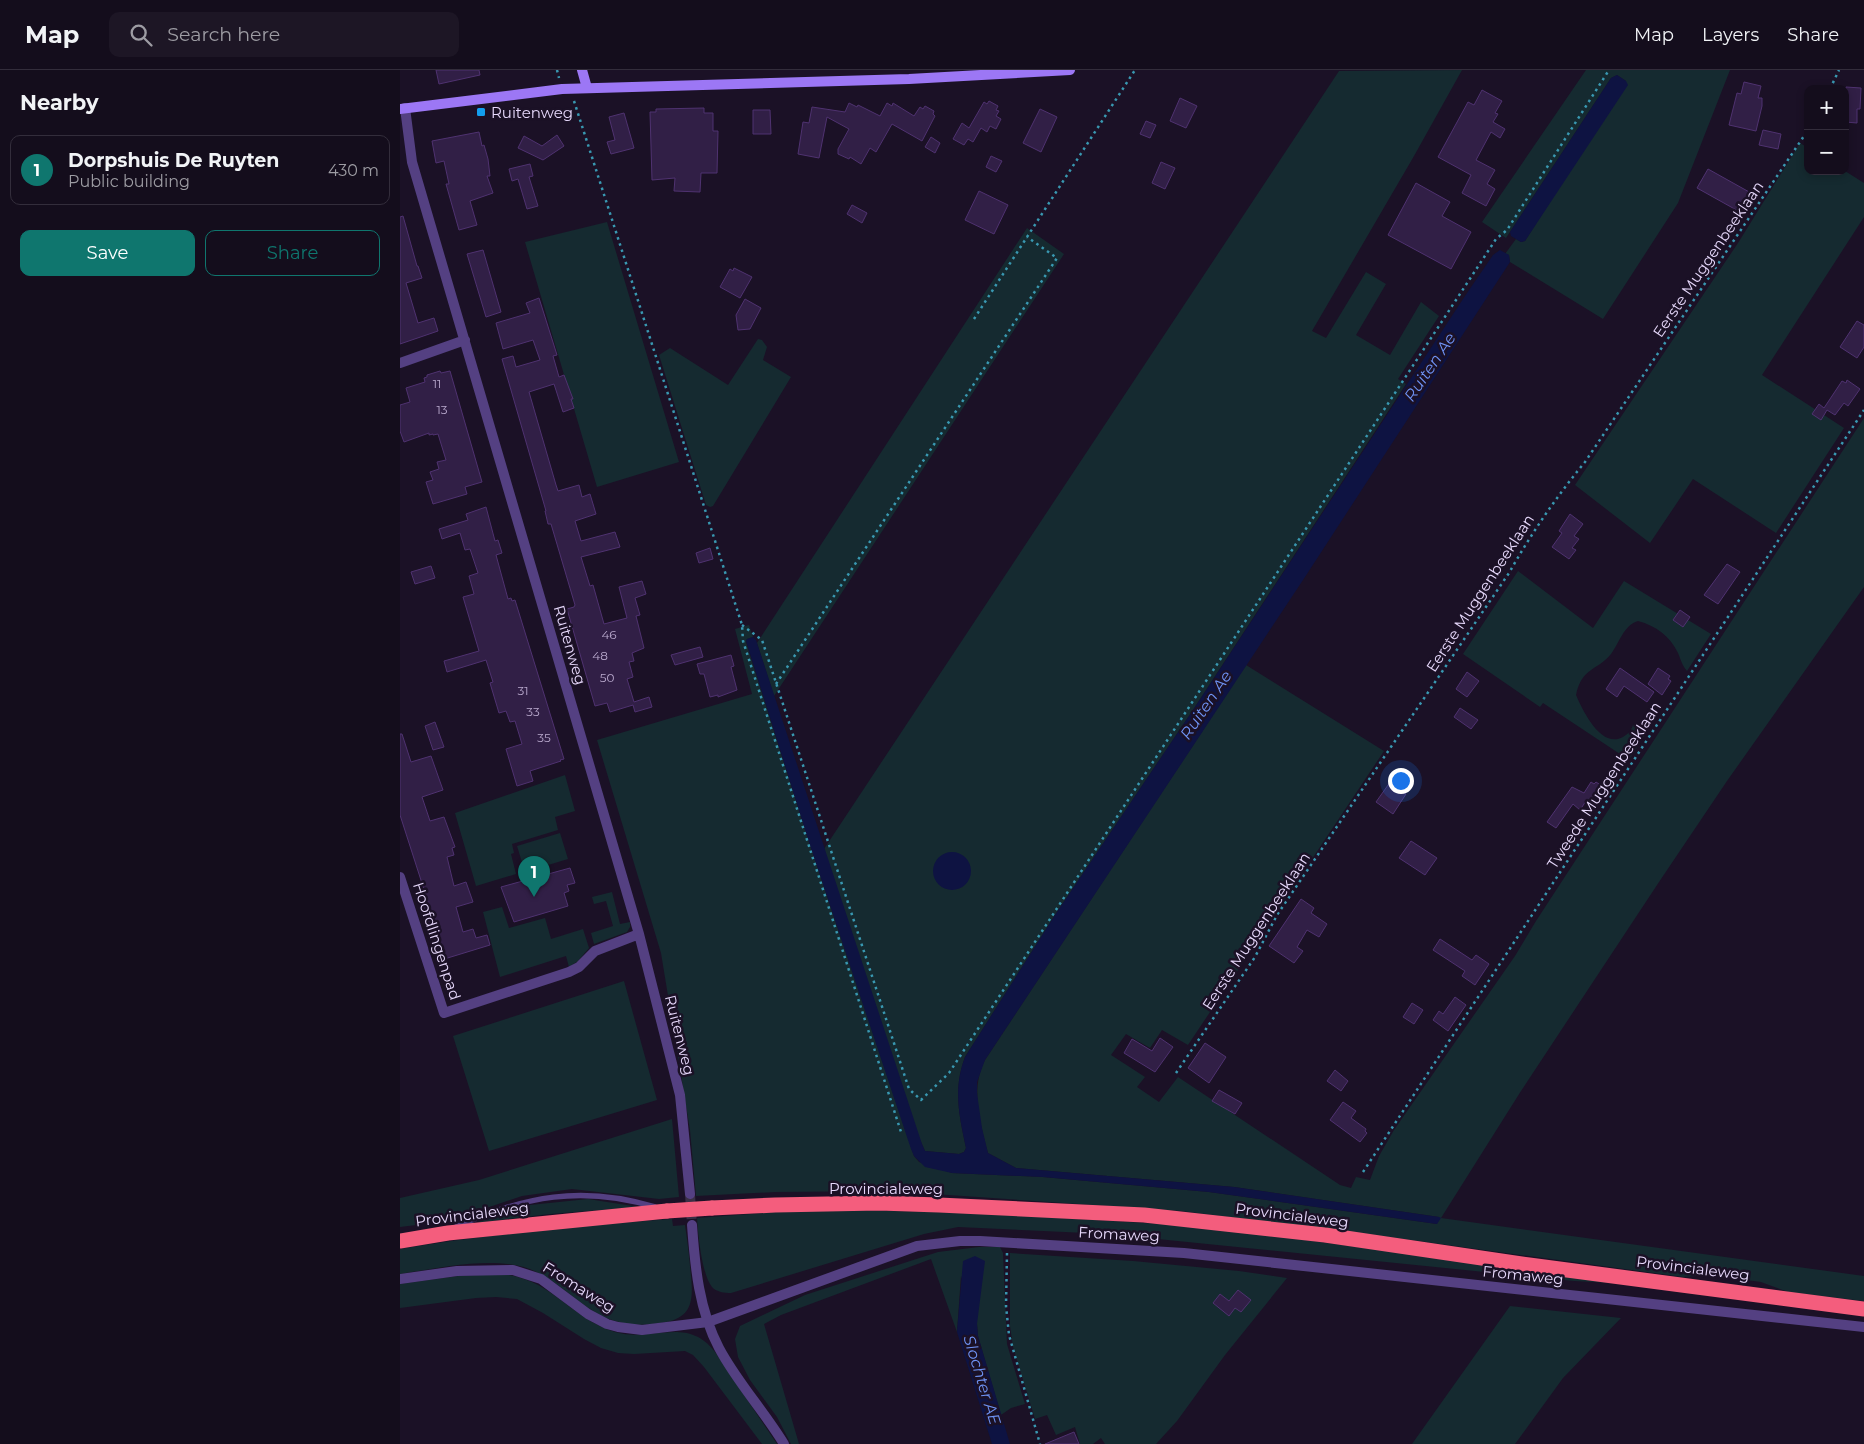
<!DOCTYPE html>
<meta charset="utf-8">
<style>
:root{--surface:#140d1c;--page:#1d1625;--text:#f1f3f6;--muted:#9d9ca3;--line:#332d3b;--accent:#0f766e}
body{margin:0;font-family:Montserrat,sans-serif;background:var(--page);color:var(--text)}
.controls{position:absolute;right:15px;top:15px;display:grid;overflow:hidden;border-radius:10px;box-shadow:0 2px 8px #0003}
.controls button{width:45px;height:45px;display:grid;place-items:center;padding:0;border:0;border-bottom:1px solid var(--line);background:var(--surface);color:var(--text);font:25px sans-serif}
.you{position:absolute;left:1000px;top:710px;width:18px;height:18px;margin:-12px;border:4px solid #fff;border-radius:50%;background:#1a73e8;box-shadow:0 0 0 8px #1a73e833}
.badge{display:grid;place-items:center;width:32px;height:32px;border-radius:50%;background:var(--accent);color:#fff;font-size:16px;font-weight:700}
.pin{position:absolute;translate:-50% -41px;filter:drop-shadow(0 1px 2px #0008)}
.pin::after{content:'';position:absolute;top:26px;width:18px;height:15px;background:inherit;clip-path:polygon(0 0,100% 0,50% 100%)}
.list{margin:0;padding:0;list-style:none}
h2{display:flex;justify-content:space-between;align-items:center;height:65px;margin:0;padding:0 20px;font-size:21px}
h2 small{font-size:16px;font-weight:400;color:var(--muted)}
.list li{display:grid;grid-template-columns:32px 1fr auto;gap:15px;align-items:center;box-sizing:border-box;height:70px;margin:0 10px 10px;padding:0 10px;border:1px solid var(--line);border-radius:10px}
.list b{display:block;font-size:19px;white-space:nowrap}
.list p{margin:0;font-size:16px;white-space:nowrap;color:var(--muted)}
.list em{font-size:16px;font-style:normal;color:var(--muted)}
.actions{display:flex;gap:10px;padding:15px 20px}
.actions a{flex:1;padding:11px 0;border:1px solid var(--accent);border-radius:10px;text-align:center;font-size:18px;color:var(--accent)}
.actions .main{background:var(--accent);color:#fff}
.icon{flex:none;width:28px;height:28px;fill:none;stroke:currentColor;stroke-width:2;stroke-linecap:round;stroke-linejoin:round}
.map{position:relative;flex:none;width:1464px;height:1374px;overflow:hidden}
header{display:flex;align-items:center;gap:30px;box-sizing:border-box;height:70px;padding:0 25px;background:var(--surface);border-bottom:1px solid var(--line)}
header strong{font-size:24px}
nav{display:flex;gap:28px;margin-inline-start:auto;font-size:18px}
.search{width:350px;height:45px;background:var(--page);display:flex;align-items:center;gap:12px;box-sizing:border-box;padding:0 18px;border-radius:10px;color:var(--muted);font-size:19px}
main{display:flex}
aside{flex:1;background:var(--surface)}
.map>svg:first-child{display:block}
.green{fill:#152a30}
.water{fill:#0e1342}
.building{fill:#311f46;stroke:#4f3270}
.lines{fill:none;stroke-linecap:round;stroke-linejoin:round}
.street-tunnel{stroke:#3a2f46;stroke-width:10;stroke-dasharray:10 5;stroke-linecap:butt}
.path{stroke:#3998b1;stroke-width:2.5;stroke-dasharray:2.5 4;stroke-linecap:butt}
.lane{stroke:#544082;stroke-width:5.5}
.street{stroke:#544082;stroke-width:10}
.secondary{stroke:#9c77f5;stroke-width:10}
.highway{stroke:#f45d7d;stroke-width:15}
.highway-bridge{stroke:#f45d7d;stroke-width:15}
.poi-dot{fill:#139eee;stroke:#1b1126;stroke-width:2}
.labels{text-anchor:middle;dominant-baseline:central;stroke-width:5;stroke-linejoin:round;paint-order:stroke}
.number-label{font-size:12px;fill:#baaace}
.poi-label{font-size:15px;fill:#e7d9fc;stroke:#1b1126;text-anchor:start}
.street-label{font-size:15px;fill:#e7d9fc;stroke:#1b1126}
.water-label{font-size:16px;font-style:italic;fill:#6f93f5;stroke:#1b1126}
</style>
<header>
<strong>Map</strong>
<div class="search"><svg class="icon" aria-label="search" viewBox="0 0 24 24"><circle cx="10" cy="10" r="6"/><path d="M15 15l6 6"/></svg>Search here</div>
<nav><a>Map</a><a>Layers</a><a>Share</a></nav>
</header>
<main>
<aside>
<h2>Nearby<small></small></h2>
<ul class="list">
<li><span class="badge">1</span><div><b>Dorpshuis De Ruyten</b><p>Public building</p></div><em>430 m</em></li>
</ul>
<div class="actions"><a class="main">Save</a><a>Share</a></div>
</aside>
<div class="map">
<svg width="1464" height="1374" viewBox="0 0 1464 1374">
<rect width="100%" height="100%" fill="#1b1126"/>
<path class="green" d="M 1062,0 L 1014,86 L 912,261 L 926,268 L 966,202 L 986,214 L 956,265 L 990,285 L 1021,232 L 1039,246 L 998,309 L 1006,314 L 793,640 L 655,845 L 565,987 C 553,1019 559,1045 566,1078 L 564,1082 L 559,1084 L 525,1081 L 517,1063 L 424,779 L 939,1 Z
M 1186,0 L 1330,0 L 1278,133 L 1203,249 L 1110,192 L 1109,185 L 1105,184 L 1116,169 L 1121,172 L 1125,171 L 1226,11 L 1217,5 L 1211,8 L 1106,168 L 1082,152 Z
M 1400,73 L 1408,78 L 1408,101 L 1445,101 L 1464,113 L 1464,147 L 1362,305 L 1444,358 L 1376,463 L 1293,409 L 1250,473 L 1175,415 L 1338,173 Z
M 207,152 L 279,392 L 197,417 L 125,172 Z
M 627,158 L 664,184 L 374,626 L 357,573 Z
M 358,269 L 362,270 L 367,277 L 363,290 L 391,307 L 313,436 L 310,437 L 306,435 L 259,285 L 270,278 L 328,315 Z
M 1464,348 L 1464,517 L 1327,711 L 1259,812 L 1121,1021 L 1041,1148 L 1464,1206 L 1464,1231 L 1388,1222 L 1361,1212 L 1309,1205 L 1283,1207 L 967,1164 L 781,1141 L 490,1121 L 376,1122 L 296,1126 L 290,1060 L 261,883 L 197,670 L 352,624 L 335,559 L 349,555 L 353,567 L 347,569 L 346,572 L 408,769 L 514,1086 L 519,1092 L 552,1103 L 643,1107 L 809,1122 L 1037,1154 L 1039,1147 L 834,1117 L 616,1098 L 588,1083 L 586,1076 C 579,1048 571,1017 585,990 L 846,595 L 984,681 L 788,975 L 762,960 L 750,978 L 726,964 L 711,985 L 745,1007 L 737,1017 L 759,1032 L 778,1007 L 940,1115 L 951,1118 L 956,1107 L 970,1110 L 979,1086 L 994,1060 L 1115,886 L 1136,851 Z
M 1118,501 L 1193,558 L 1224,511 L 1311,564 L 1287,601 C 1282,595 1281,590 1278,583 C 1270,566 1256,556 1238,551 C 1223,556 1220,572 1211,584 C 1197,601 1182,597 1176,625 C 1183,641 1201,679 1223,667 C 1228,664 1231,661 1233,655 L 1237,654 L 1249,659 L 1229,690 L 1143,633 L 1140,637 L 1063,584 Z
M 165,705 L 175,741 L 155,747 L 158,760 L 112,774 L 114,783 L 111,784 L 116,804 L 76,816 L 55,743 Z
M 160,763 L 168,789 L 125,802 L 117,776 Z
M 212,822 L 220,854 L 230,852 L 230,857 L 227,862 L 194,874 L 191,863 L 213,856 L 206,831 L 194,834 L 192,827 Z
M 102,837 L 109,858 L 145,848 L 151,869 L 183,859 L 189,878 L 178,891 L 169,897 L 166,886 L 100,907 L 83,842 Z
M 224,911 L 257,1030 L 89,1081 L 53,966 Z
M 272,1049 L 279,1127 L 259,1129 L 172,1119 L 122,1126 L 48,1151 L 0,1157 L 0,1128 L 79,1110 Z
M 188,1129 L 239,1137 L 150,1144 L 76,1153 L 103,1142 L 130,1135 Z
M 451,1140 L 578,1143 L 779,1155 L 860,1164 L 1233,1214 L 1174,1211 L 708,1164 L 558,1157 L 524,1164 L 331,1223 C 325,1223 316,1222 312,1217 C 302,1205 298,1164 297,1148 L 389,1141 Z
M 272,1149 L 273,1156 L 285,1155 C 287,1169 289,1183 290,1196 C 293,1225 297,1249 260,1253 C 246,1255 233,1256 219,1252 C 182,1243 160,1208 124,1197 C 87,1187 38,1198 0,1204 L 0,1179 C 90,1164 181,1155 272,1149 Z
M 579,1177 L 600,1177 L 603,1183 L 607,1274 L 625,1334 L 611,1338 L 601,1345 L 578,1266 L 577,1254 L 561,1206 L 557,1262 L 531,1189 L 381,1245 L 364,1254 L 399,1374 L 391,1374 L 377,1347 L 350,1310 L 338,1287 L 335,1269 L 340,1256 L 405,1225 L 538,1182 Z
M 610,1183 L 733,1191 L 839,1201 L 887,1208 L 825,1285 L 777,1351 L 756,1374 L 705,1374 L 701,1368 L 693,1374 L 680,1374 L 675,1357 L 656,1365 L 647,1345 L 635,1349 L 613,1277 L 610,1256 Z
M 103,1204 C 153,1210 170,1248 215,1262 C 252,1273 287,1245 315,1282 L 377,1374 L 362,1374 L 304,1297 L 293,1285 L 285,1281 L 234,1284 L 218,1283 L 201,1278 L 184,1269 L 143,1243 L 117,1229 L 96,1227 L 76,1228 L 0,1238 L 0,1214 L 58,1206 Z
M 1110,1236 L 1221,1248 L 1163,1308 L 1115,1374 L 1012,1374 Z"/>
<path class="water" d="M 1217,5 L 1226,11 L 1228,15 L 1125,171 L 1121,172 L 1111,166 L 1110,162 L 1211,8 Z
M 1100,180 L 1109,185 L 1110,192 L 905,507 L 585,990 L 577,1012 L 577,1023 L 582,1058 L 588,1083 L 616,1098 L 834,1117 L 1039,1147 L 1041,1148 L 1037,1154 L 809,1122 L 643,1107 L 552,1103 L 525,1097 L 514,1086 L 511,1079 L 408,769 L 346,571 L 347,569 L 353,567 L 356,570 L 522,1074 L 525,1081 L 559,1084 L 564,1082 L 566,1078 C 559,1045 553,1019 565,987 L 655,845 L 793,640 L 1065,226 L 1093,185 Z
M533 801a19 19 0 1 1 38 0a19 19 0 1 1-38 0Z
M 575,1186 L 585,1191 L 577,1254 L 578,1266 L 610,1374 L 592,1374 L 557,1262 L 563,1191 Z"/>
<path class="building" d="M 36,0 L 79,0 L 80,5 L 39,14 Z
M 1344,12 L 1361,16 L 1358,28 L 1362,28 L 1362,36 L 1356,61 L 1329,55 L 1337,23 L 1341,24 Z
M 1446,17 L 1461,18 L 1460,39 L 1457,39 L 1457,53 L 1445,52 Z
M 1082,20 L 1102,31 L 1095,43 L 1098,44 L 1093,52 L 1105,59 L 1100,68 L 1091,62 L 1076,90 L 1095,100 L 1087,114 L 1095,119 L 1086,136 L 1062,123 L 1071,105 L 1038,87 L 1068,32 L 1074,35 Z
M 780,28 L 797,36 L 786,58 L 770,51 Z
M 589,31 L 598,36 L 596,40 L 599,41 L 596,46 L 601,49 L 596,59 L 590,56 L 587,62 L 581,58 L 573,72 L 568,69 L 564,75 L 553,69 L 562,53 L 569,58 L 584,32 L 587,34 Z
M 449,33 L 457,37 L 458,35 L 480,46 L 487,33 L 492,36 L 493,33 L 514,46 L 520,37 L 523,39 L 525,36 L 534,41 L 533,44 L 535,46 L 522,71 L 492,54 L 476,82 L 470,78 L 461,94 L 450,87 L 449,89 L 438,84 L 438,79 L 449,59 L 427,47 L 419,88 L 398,84 L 403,52 L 409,53 L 412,37 L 445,42 Z
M 304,38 L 304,43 L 313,43 L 313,61 L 318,61 L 317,103 L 301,103 L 300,122 L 274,121 L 275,108 L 252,110 L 250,42 L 256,42 L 256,39 Z
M 640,39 L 657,47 L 641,82 L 623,73 Z
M 353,40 L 370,40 L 371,64 L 353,64 Z
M 224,43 L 234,78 L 211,84 L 207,72 L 215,70 L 209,47 Z
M 746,51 L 756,55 L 750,68 L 740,64 Z
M 1363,60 L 1381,64 L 1378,79 L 1359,75 Z
M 79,62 L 82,76 L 84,75 L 88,89 L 90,106 L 87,106 L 93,123 L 70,131 L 77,155 L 59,160 L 46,114 L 49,114 L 44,91 L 36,93 L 32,71 Z
M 157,65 L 164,76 L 143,90 L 118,78 L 124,66 L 142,76 Z
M 531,67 L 540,73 L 535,83 L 525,77 Z
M 591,86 L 602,91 L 596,102 L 586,97 Z
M 761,92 L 775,98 L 765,119 L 752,113 Z
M 130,94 L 133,106 L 129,107 L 138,136 L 127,139 L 118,109 L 112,111 L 109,99 Z
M 1308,99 L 1351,123 L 1340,142 L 1297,118 Z
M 1016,113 L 1050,132 L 1042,146 L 1071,162 L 1051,199 L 988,165 Z
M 579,121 L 608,135 L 594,164 L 565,150 Z
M 452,135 L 467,143 L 462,153 L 447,144 Z
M 3,146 L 17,196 L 18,196 L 22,208 L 6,213 L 18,253 L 34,248 L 38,261 L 0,274 L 0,147 Z
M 83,180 L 101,242 L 86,247 L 67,184 Z
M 334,198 L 352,207 L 340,228 L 320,217 L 330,199 L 333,201 Z
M 139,228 L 157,285 L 153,286 L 159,307 L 164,305 L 173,329 L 171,329 L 174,338 L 163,342 L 154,314 L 129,322 L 156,415 L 158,421 L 179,415 L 182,427 L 190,424 L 196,444 L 175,451 L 181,471 L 215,462 L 220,477 L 181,487 L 190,516 L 193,515 L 204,554 L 227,548 L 219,517 L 242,511 L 246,524 L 235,528 L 240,545 L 236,546 L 244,578 L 232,583 L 234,591 L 229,592 L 233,607 L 227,609 L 234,632 L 249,627 L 252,637 L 235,642 L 233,635 L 210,642 L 207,633 L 195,636 L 167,539 L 174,537 L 175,535 L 151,454 L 148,454 L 145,441 L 146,441 L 102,289 L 113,286 L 116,297 L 140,290 L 133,270 L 103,279 L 96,253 L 130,243 L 126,233 Z
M 345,229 L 361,238 L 350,259 L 338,260 L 336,245 Z
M 1457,251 L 1464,255 L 1464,277 L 1457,288 L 1440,277 Z
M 40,301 L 41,303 L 50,301 L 82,412 L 65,417 L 67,424 L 33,434 L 26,412 L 33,410 L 30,402 L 39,399 L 37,392 L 46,390 L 38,364 L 33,365 L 33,364 L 29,365 L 29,363 L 4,372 L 0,361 L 0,335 L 10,332 L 6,318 L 25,312 L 24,308 L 27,307 L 27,305 Z
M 1447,310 L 1460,319 L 1448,336 L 1444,333 L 1435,345 L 1427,340 L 1421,350 L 1412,344 L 1419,334 L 1424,338 L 1442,311 L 1446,313 Z
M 86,437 L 95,471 L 98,470 L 102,483 L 96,485 L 108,529 L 111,528 L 112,531 L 115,530 L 164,689 L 160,690 L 161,691 L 130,701 L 133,711 L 117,716 L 106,679 L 122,674 L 115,651 L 110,652 L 106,641 L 99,643 L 90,613 L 93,612 L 86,590 L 47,602 L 44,591 L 79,581 L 63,527 L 74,524 L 69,506 L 78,503 L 70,479 L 65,480 L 60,463 L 42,469 L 39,459 L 68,450 L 66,444 Z
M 1170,444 L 1183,454 L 1174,466 L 1179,469 L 1172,478 L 1176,480 L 1169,489 L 1152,477 L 1162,463 L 1159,461 Z
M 310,478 L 313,489 L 299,493 L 296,483 Z
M 1327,494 L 1340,502 L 1318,534 L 1304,525 Z
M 31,496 L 35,508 L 15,514 L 11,502 Z
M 1280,540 L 1290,547 L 1283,557 L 1273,550 Z
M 300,577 L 303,587 L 275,595 L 271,585 Z
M 331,585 L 334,596 L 331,597 L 337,620 L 318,627 L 318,625 L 310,627 L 304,604 L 300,604 L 297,594 Z
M 1220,598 L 1254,622 L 1247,632 L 1224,616 L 1217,627 L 1206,619 Z
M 1258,598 L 1270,606 L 1268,609 L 1271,611 L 1262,625 L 1248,614 Z
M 1067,602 L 1079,611 L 1067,627 L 1056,619 Z
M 1060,638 L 1078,650 L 1071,659 L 1054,647 Z
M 35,652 L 44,677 L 33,680 L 25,656 Z
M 0,664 L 2,664 L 11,692 L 31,686 L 43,720 L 22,727 L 30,751 L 44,747 L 55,777 L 52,778 L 54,785 L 47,787 L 54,816 L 66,812 L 73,832 L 56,837 L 63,862 L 73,859 L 76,868 L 87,865 L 90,875 L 41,890 L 23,834 L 28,832 L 0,745 Z
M 998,701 L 1010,709 L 1002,722 L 1006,724 L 993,744 L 976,732 Z
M 1191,712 L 1194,714 L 1196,712 L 1205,718 L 1203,720 L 1206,722 L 1196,738 L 1186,731 L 1180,740 L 1173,734 L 1156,758 L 1147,752 L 1172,717 L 1184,723 Z
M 1011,771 L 1037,788 L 1025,805 L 999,788 Z
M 170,798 L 175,813 L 167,815 L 169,821 L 164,823 L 168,836 L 114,852 L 101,817 Z
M 901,829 L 914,838 L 911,843 L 927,854 L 919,867 L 907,860 L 897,877 L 903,881 L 894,893 L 869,876 Z
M 1040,869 L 1072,890 L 1076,885 L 1089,894 L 1075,915 L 1062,906 L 1065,901 L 1033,880 Z
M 1055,927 L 1066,935 L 1048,961 L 1033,950 L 1039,941 L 1043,944 Z
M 1012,933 L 1023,940 L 1014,954 L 1003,947 Z
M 760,968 L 773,977 L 755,1002 L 724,983 L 732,969 L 752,981 Z
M 805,973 L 826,987 L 809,1013 L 788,998 Z
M 935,1000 L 948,1011 L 941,1021 L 927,1011 Z
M 819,1020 L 842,1033 L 835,1044 L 812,1031 Z
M 943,1032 L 956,1041 L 951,1048 L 966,1059 L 965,1061 L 967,1063 L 960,1072 L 930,1050 Z
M 838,1220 L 851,1230 L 841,1242 L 835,1238 L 829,1246 L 813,1233 L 820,1224 L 829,1231 Z
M 674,1362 L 679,1374 L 645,1374 Z"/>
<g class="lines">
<path class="street-tunnel" d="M 290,1124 L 292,1155"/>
<path class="path" d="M 157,0 L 159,8
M 1430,19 L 1439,0
M 174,31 L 342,555 L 343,571 L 501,1062
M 574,249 L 735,0
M 342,555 L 362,570 L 509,1019 L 521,1030 L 549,1003 L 1096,169 L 1107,160 L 1209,0
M 376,614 L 657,188 L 627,167
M 776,1003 L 855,887 L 877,845 L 1109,503 C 1131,464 1156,427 1185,392 L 1408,60
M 963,1102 L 1464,340
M 607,1183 L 606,1236 L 609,1265 L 640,1374"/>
<path class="lane" d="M 56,1157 C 124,1126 182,1115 255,1137"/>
<path class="street" d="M 5,38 L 12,92 L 239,864 L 280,1025 L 290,1124
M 0,293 L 65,270
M 0,807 L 44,943 L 169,902 L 179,897 L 195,881 L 239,864
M 292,1155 C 295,1197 299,1240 319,1278 C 337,1312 364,1341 384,1374
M 0,1209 L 57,1201 L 113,1200 L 141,1209 L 188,1244 L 207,1254 L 218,1257 L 242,1260 L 308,1252 L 517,1176 L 560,1171 L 580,1171 L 784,1183 L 1464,1257"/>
<path class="secondary" d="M 182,0 L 187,18
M 0,39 L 162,19 L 509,9 L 670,0"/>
<path class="highway" d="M 312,1138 L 375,1135 L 479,1133 L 539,1135 L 744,1145 L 925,1165 L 1129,1195 L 1464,1239
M 0,1171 L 48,1163 L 267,1141"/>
<path class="highway-bridge" d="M 267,1141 L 312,1138"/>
</g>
<rect class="poi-dot" x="76" y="37" width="10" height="10" rx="2.5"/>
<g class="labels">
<g class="number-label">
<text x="37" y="313">11</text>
<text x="42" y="339">13</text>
<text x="209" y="564">46</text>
<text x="200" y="585">48</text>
<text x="207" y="607">50</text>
<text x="123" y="620">31</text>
<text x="133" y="641">33</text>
<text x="144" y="667">35</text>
</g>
<g class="poi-label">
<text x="91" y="42">Ruitenweg</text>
</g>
<g class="street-label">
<text transform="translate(1308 189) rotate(-56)">Eerste Muggenbeeklaan</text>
<text transform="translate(1080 523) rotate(-57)">Eerste Muggenbeeklaan</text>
<text transform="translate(170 575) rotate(74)">Ruitenweg</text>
<text transform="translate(1204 715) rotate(-57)">Tweede Muggenbeeklaan</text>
<text transform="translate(856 861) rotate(-57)">Eerste Muggenbeeklaan</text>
<text transform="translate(37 871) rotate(72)">Hoofdlingenpad</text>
<text transform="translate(280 965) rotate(76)">Ruitenweg</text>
<text x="486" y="1118">Provincialeweg</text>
<text transform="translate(72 1144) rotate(-7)">Provincialeweg</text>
<text transform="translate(892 1145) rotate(7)">Provincialeweg</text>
<text transform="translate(719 1164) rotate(3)">Fromaweg</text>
<text transform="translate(1293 1198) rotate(7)">Provincialeweg</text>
<text transform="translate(1123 1205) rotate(6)">Fromaweg</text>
<text transform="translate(179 1217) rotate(32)">Fromaweg</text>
</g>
<g class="water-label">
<text transform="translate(1030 297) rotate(-56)">Ruiten Ae</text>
<text transform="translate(806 635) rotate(-56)">Ruiten Ae</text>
<text transform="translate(582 1310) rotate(73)">Slochter AE</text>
</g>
</g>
</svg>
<div class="controls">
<button>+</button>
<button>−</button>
</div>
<div class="you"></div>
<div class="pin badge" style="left:134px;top:827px">1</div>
</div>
</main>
